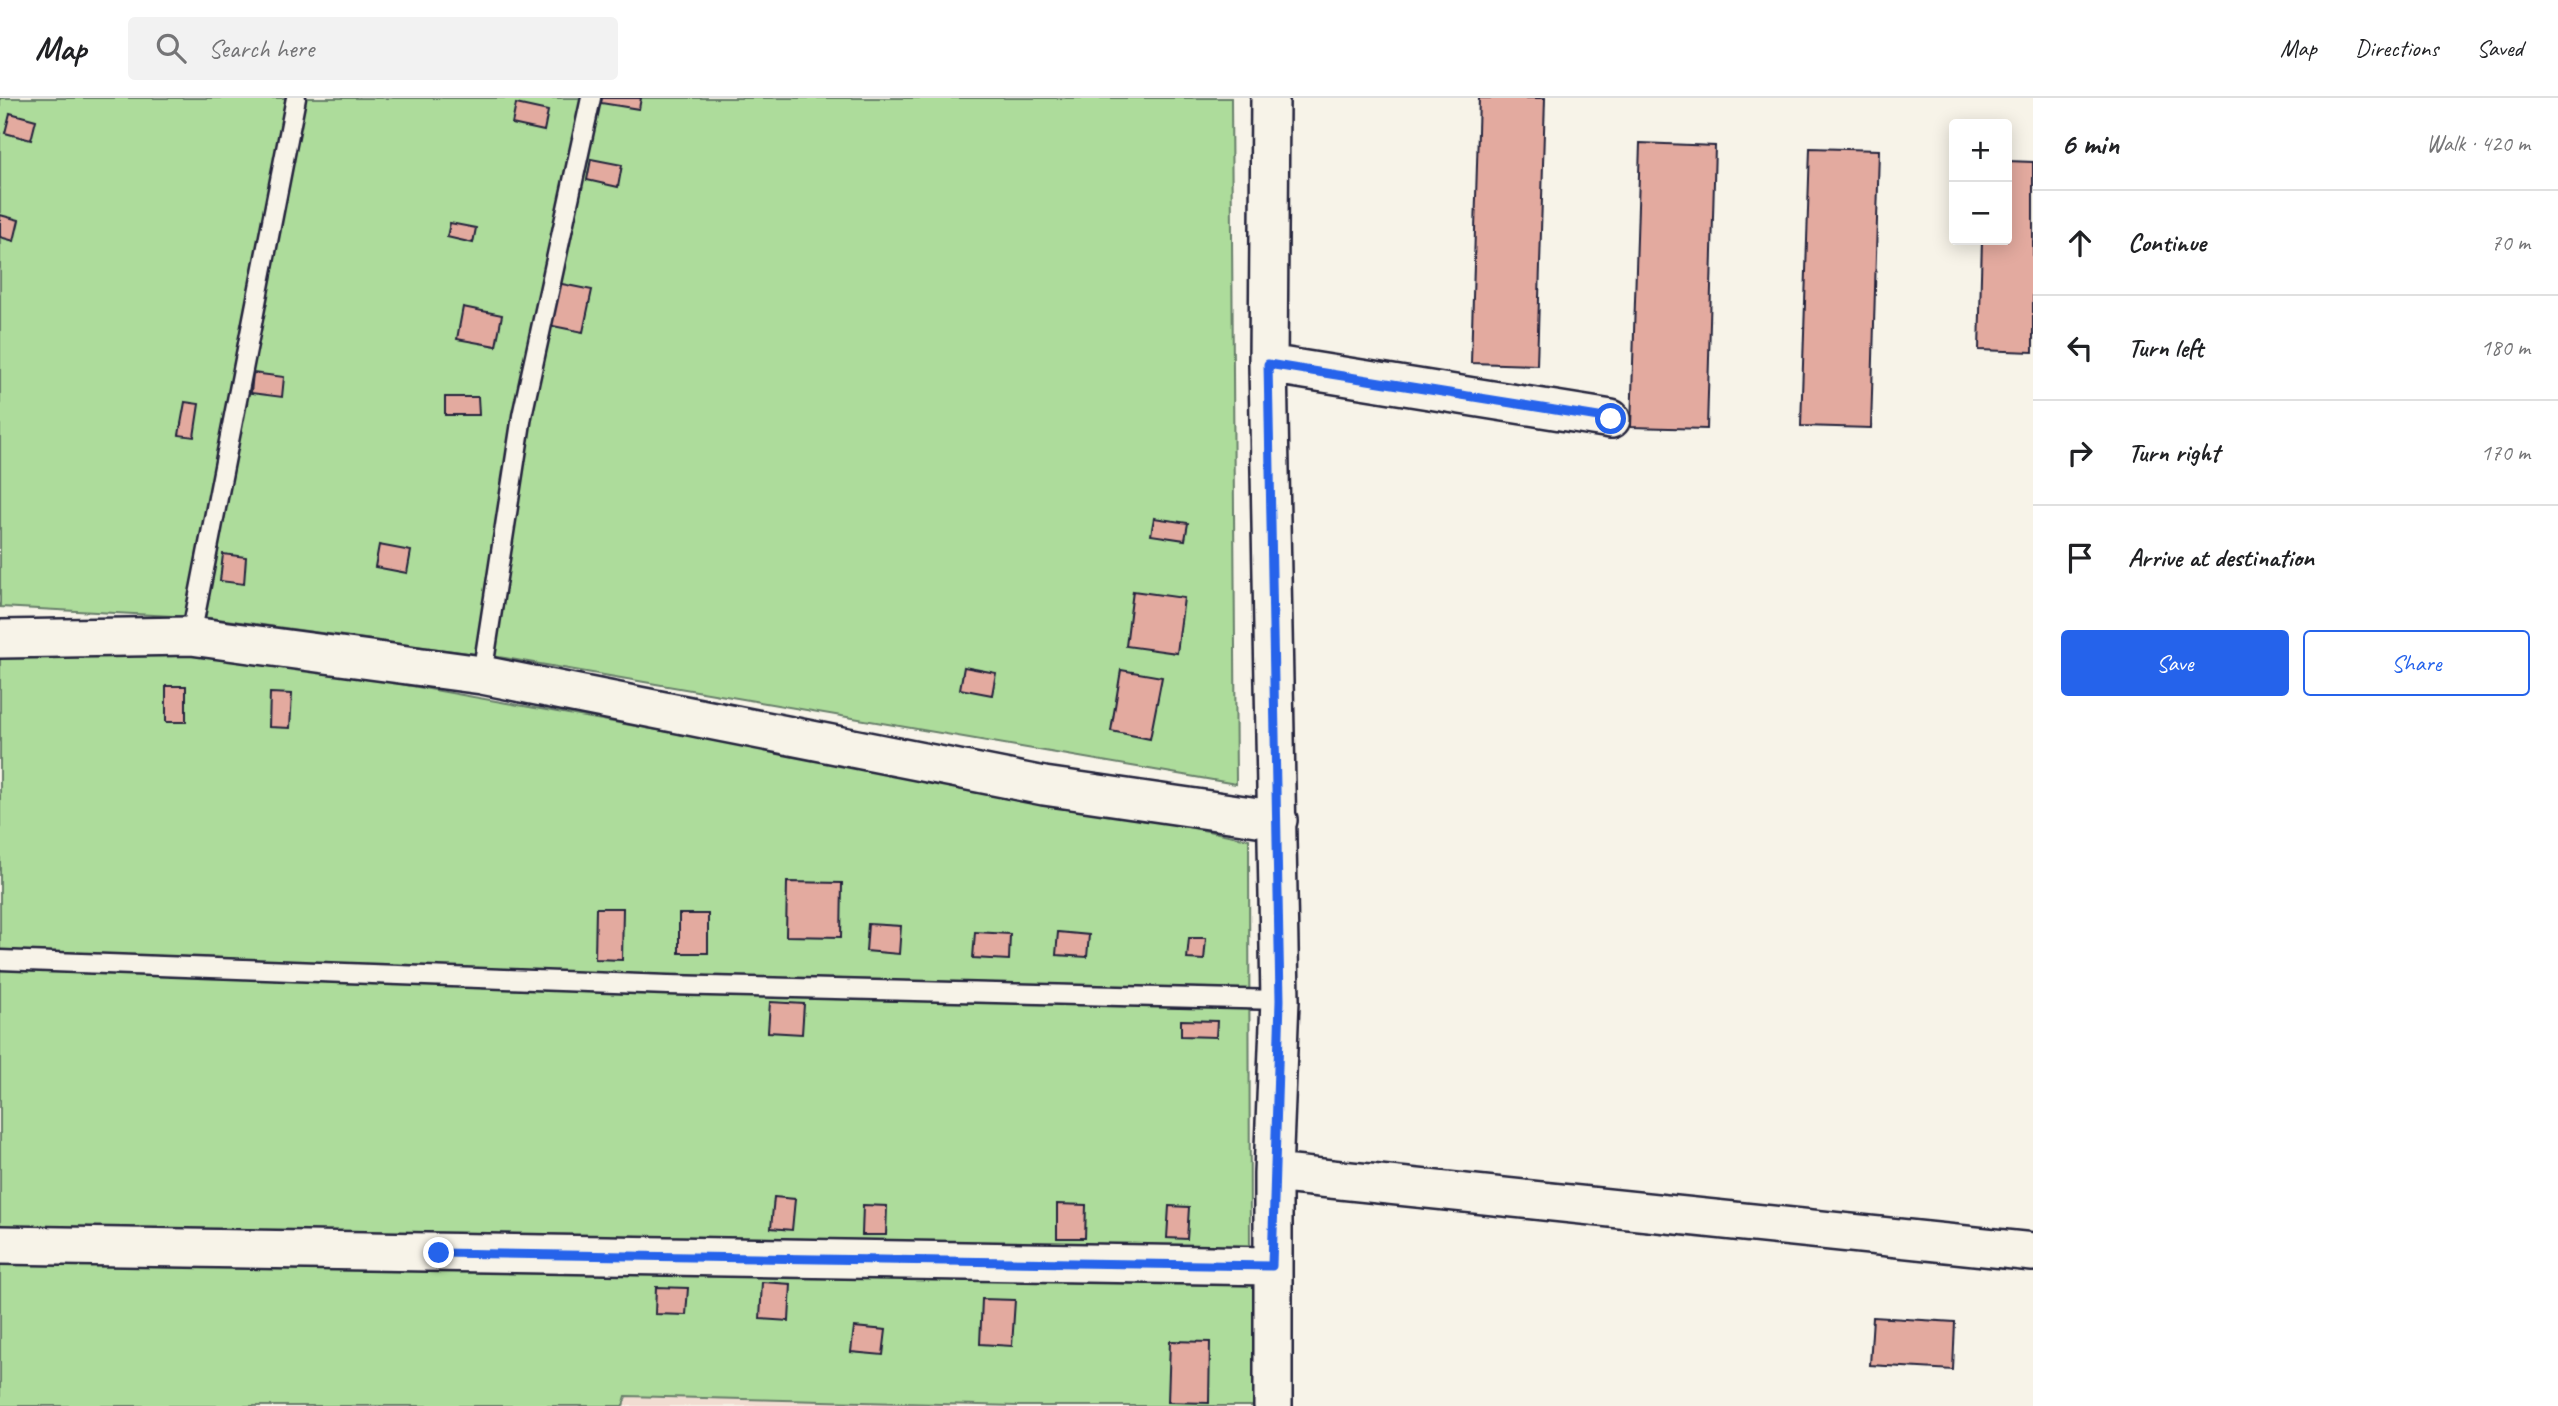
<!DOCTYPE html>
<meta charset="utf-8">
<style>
:root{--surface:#fff;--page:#f2f2f2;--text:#202124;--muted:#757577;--line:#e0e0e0;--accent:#2563eb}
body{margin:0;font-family:Caveat,sans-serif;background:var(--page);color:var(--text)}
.controls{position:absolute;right:21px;top:21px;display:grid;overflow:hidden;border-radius:7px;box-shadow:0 4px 18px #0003}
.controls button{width:63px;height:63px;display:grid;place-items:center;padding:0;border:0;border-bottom:2px solid var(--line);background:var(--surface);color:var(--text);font:35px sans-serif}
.stop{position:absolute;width:21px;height:21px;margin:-16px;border:5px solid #2563eb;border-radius:50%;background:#fff}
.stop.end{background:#2563eb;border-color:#fff;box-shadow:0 2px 7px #0008}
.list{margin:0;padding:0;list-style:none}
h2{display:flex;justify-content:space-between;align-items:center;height:91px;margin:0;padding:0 28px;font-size:30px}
h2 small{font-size:23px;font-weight:400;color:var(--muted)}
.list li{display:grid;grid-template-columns:46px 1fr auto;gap:21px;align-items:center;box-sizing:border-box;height:105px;padding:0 28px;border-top:2px solid var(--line)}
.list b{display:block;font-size:26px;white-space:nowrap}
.list em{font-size:23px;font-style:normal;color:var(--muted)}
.actions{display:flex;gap:14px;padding:21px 28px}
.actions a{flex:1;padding:16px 0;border:2px solid var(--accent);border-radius:7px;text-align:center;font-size:24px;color:var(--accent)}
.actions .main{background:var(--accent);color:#fff}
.icon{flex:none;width:38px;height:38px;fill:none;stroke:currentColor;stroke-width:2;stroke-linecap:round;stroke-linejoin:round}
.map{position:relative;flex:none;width:2033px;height:1308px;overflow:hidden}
header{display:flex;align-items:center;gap:42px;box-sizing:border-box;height:98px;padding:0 35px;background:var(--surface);border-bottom:2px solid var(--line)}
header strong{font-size:33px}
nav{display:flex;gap:38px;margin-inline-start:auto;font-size:24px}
.search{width:490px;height:63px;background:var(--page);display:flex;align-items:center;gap:18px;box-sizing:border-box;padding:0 24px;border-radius:7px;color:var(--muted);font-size:26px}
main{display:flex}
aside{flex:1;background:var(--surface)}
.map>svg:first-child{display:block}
.built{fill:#f1ddd2}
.green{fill:#addc9b;stroke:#687f6b;stroke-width:2}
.building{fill:#e3aa9f;stroke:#22223b;stroke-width:2}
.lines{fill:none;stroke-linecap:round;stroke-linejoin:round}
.lane-casing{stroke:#22223b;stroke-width:23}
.street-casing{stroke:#22223b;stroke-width:42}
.lane{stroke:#f7f3e8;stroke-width:18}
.street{stroke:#f7f3e8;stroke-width:37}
.route{stroke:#2563eb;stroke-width:9}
</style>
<header>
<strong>Map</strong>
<div class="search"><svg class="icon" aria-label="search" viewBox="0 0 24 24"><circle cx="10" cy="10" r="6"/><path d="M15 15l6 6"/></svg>Search here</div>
<nav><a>Map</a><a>Directions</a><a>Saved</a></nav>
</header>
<main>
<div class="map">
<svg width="2033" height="1308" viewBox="0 0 2033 1308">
<rect width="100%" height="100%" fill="#f7f3e8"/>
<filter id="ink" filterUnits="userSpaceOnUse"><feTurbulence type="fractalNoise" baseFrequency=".0143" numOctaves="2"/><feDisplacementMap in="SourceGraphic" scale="14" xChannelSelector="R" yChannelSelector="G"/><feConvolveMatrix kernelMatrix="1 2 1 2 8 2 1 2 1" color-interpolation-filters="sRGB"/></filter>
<g filter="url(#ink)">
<path class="built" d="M 625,1298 L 1018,1308 L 623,1308 Z"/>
<path class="green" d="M 0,0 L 1231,0 L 1236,686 L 505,560 L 211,520 L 0,509 Z
M 189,548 L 1048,702 L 1249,741 L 1250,1159 L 0,1128 L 0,558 Z
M 0,1157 L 1256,1179 L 1259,1308 L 1018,1308 L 626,1298 L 623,1308 L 0,1308 Z"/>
<path class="building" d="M 602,0 L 641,0 L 639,11 L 601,5 Z
M 1479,0 L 1545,0 L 1537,267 L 1471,265 Z
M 516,6 L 548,13 L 544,33 L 512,26 Z
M 10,15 L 36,22 L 31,42 L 5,35 Z
M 1640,45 L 1715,48 L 1707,331 L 1631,329 Z
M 1810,50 L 1879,52 L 1871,330 L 1801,328 Z
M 591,61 L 622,67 L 618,89 L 587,82 Z
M 2007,63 L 2033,64 L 2033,254 L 1979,252 L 1982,142 L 2007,142 Z
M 0,117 L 19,122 L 14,143 L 0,139 Z
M 450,125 L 476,130 L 473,145 L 447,139 Z
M 557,185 L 592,192 L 583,234 L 548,227 Z
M 463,209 L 502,217 L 496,248 L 457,241 Z
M 253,275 L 284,279 L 282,299 L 251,295 Z
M 445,299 L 478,299 L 479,317 L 445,317 Z
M 185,304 L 199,306 L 194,339 L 179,337 Z
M 1154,420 L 1188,425 L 1185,442 L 1151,437 Z
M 379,447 L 411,453 L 407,475 L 375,469 Z
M 223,456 L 246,459 L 244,486 L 220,483 Z
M 1133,493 L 1184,500 L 1177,555 L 1126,548 Z
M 964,569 L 996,575 L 992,597 L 960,591 Z
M 1121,572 L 1162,579 L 1150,641 L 1111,633 Z
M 166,588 L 186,588 L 186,624 L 166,624 Z
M 270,595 L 292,596 L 290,630 L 269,629 Z
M 787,784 L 842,785 L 841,839 L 786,838 Z
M 596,810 L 623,810 L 622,862 L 595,861 Z
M 679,816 L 708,816 L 708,855 L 679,855 Z
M 868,826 L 901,828 L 899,856 L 866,853 Z
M 975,834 L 1010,836 L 1009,862 L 973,860 Z
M 1058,834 L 1089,837 L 1087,859 L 1056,857 Z
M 1189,840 L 1206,840 L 1204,862 L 1187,861 Z
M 770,904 L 804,906 L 802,936 L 768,934 Z
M 1181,922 L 1217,923 L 1216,939 L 1181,938 Z
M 774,1099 L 795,1101 L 792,1132 L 771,1130 Z
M 1057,1106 L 1086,1107 L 1085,1140 L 1057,1140 Z
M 863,1107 L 887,1108 L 886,1137 L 862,1137 Z
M 1169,1108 L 1189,1109 L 1187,1141 L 1167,1140 Z
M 762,1184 L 791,1186 L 789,1223 L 760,1221 Z
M 656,1189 L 688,1190 L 686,1217 L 655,1216 Z
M 982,1201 L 1015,1202 L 1012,1248 L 980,1246 Z
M 1873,1219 L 1955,1224 L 1953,1272 L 1870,1267 Z
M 854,1229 L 886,1232 L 883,1257 L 851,1254 Z
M 1170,1243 L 1210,1244 L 1209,1305 L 1168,1304 Z"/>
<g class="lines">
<g class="lane-casing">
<path id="lane" d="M 191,538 L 296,0
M 482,577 L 522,318 L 591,0
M 0,862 L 668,887 L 1280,902"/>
</g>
<g class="street-casing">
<path id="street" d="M 1270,0 L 1268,266 L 1280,902 L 1273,1075 L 1273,1308
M 1268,266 L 1611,321
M 0,541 L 191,538 L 482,577 L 1044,688 L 1278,722
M 1273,1075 L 2033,1154
M 0,1147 L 1272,1168"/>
</g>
<use href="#lane" class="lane"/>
<use href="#street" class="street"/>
</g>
</g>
<g class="lines" filter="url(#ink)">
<path class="route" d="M 439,1155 L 1272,1168 L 1280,902 L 1268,266 L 1611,321"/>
</g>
</svg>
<div class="controls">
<button>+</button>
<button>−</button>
</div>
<div class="stop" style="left:1611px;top:321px"></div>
<div class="stop end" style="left:439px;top:1155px"></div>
</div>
<aside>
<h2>6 min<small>Walk · 420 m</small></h2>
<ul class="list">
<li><svg class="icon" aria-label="ahead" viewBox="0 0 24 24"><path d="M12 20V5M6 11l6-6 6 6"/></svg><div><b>Continue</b></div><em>70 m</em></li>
<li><svg class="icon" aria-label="left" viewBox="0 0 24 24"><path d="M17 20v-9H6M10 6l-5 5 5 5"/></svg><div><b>Turn left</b></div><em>180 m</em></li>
<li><svg class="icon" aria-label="right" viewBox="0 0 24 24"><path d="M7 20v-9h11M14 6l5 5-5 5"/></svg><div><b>Turn right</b></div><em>170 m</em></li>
<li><svg class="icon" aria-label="arrive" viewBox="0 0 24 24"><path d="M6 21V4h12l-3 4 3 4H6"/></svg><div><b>Arrive at destination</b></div></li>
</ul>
<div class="actions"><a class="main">Save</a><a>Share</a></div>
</aside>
</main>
